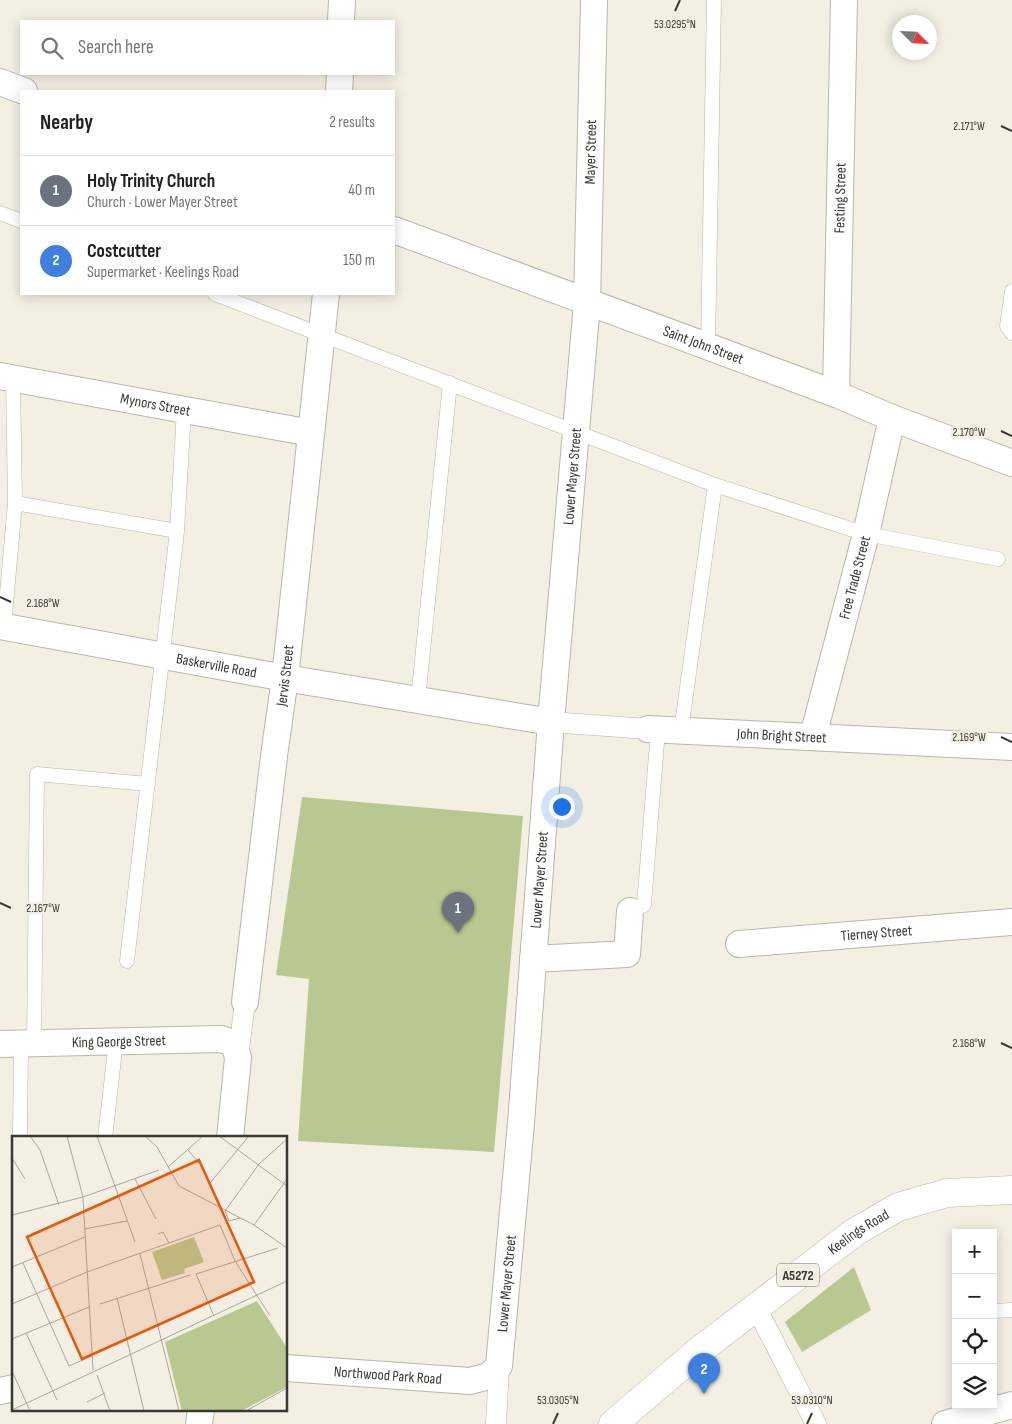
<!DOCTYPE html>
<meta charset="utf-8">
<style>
:root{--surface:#fff;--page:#f2f2f2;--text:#222;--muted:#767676;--line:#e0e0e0;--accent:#111827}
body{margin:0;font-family:"Sofia Sans Condensed",sans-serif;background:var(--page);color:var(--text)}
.controls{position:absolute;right:15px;bottom:15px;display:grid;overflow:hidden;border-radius:0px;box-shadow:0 2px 12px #0003}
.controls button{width:45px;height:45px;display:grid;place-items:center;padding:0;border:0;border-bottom:1px solid var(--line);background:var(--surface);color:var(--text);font:25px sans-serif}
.compass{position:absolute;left:892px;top:15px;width:45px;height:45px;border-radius:50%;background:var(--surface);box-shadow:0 2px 12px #0003;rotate:114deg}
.you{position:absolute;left:561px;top:806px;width:18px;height:18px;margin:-12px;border:4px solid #fff;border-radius:50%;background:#1a73e8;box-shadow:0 0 0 8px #1a73e833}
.badge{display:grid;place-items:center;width:32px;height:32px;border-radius:50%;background:var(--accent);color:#fff;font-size:16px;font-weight:700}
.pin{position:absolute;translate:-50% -41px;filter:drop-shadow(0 1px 2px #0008)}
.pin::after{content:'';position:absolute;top:26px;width:18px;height:15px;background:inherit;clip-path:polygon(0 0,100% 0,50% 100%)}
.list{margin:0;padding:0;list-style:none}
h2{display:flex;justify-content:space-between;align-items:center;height:65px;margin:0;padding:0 20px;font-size:21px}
h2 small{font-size:16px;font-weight:400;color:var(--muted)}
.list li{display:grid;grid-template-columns:32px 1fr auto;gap:15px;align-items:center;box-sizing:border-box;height:70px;padding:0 20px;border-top:1px solid var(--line)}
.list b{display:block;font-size:19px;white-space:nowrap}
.list p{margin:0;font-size:16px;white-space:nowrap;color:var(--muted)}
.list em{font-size:16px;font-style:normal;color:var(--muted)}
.icon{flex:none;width:28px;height:28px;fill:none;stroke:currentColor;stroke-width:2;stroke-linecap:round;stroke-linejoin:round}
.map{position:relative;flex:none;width:1012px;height:1424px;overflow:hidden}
.search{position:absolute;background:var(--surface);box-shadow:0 2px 12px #0003;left:20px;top:20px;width:375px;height:55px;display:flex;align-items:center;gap:12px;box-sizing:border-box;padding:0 18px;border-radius:0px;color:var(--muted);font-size:19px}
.panel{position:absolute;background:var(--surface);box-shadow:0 2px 12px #0003;left:20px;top:90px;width:375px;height:205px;border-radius:0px}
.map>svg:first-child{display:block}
.green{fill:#b8c890}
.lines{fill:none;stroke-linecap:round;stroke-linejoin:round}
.service-casing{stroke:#b9b6ab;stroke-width:15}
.pedestrian-casing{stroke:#b9b6ab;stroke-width:21}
.minor-casing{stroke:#b9b6ab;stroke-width:28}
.primary-casing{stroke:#b9b6ab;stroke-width:29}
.service{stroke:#fff;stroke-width:14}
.pedestrian{stroke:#fff;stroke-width:20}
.minor{stroke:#fff;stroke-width:26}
.primary{stroke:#fff;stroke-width:28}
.ticks{fill:none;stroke:#3a3834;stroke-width:2}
.labels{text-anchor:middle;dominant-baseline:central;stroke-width:5;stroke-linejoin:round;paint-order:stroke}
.shield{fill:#f3efe3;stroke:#726f68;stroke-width:1}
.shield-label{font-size:14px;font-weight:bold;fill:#3a3834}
.street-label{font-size:15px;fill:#3a3834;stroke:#f3efe3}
.inset-road{fill:none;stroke:#a9a69d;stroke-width:1}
.view{fill:#e8590c;fill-opacity:0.15;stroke:#e8590c;stroke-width:2.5}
.inset-edge{fill:none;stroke:#3a3834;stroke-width:2.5}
.ticks-label{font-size:12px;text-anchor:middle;fill:#3a3834;stroke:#f3efe3;stroke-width:5;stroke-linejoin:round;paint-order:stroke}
</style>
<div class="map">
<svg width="1012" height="1424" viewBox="0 0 1012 1424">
<rect width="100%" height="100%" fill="#f3efe3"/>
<path class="green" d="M 302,797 L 523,816 L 494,1152 L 298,1141 L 309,979 L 276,975 Z
M 854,1267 L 871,1310 L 802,1352 L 785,1322 Z"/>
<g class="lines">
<g class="service-casing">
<path id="service" d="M 0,213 L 21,221
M 1012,291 L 1007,326 L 1012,333
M 215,294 L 715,485 L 866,534 L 998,559
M 708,347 L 714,0
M 15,503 L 177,531
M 4,627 L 15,503 L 13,378
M 418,700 L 450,383
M 681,731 L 715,485
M 630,911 L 644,905 L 658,730
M 127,961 L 177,531 L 184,410
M 34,1044 L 37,774 L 148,784
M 20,1138 L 21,1044
M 105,1138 L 116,1041
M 993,1311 L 1012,1310"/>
</g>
<g class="pedestrian-casing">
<path id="pedestrian" d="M 551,722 L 648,729
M 238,1058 L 245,1002
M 756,1307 L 816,1424
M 496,1424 L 499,1366"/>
</g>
<g class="minor-casing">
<g id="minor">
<path d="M 341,21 L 342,0"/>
<path d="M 0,82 L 24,91"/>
<path d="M 339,91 L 340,74"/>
<path id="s1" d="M 394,230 L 836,394 L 892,418 L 1012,463"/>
<path id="s2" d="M 0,376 L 311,433"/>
<path id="s3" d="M 836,394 L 844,0"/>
<path id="s4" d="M 0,626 L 285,678 L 551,722"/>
<path id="s5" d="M 648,729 L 1012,747"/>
<path id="s6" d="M 813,736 L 866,534 L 892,418"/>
<path id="s7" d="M 739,944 L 1012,922"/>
<path d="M 533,959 L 627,954 L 630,911"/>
<path id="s8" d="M 245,1002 L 274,756 L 285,678 L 326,294"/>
<path id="s9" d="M 0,1044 L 221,1039 C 234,1043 235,1045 238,1058 L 230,1138"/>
<path id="s10" d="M 286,1368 L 470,1381 L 489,1376 L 499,1366 L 521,1123 L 551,722 L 587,303 L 594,0"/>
<path d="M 0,1391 L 14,1388"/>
<path d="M 199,1424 L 201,1410"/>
<path d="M 945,1424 L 1012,1405"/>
</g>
</g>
<g class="primary-casing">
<g id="primary">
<path id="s11" d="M 613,1424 L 700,1350 L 855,1232 L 898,1207 L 947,1193 L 1012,1190"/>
</g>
</g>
<use href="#service" class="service"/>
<use href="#pedestrian" class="pedestrian"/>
<use href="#minor" class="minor"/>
<use href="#primary" class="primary"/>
</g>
<path class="ticks" d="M 675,11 L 680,0M 1001,126 L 1012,131M 1001,431 L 1012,436M 0,597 L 11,602M 1001,737 L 1012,742M 0,903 L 11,908M 1001,1043 L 1012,1048M 553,1424 L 558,1413M 807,1424 L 812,1413"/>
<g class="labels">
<rect class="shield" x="777" y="1263.5" width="42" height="23" rx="4"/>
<g class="shield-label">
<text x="798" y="1275">A5272</text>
</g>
<g class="street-label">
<text stroke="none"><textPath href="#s10" startOffset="1436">Mayer Street</textPath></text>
<text stroke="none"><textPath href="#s3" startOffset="196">Festing Street</textPath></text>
<text stroke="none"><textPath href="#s1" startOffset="330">Saint John Street</textPath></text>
<text stroke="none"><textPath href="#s2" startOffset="158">Mynors Street</textPath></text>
<text stroke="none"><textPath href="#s10" startOffset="1111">Lower Mayer Street</textPath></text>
<text stroke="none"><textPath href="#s6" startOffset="164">Free Trade Street</textPath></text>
<text stroke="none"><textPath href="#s4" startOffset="220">Baskerville Road</textPath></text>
<text stroke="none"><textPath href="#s8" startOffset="329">Jervis Street</textPath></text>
<text stroke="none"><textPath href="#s5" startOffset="134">John Bright Street</textPath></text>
<text stroke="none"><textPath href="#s10" startOffset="706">Lower Mayer Street</textPath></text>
<text stroke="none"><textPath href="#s7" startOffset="138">Tierney Street</textPath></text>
<text stroke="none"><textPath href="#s9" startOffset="119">King George Street</textPath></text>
<text stroke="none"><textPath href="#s11" startOffset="312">Keelings Road</textPath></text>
<text stroke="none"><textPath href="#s10" startOffset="301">Lower Mayer Street</textPath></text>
<text stroke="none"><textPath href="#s10" startOffset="102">Northwood Park Road</textPath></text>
</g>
</g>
<g transform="translate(12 1136)">
<rect width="275" height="275" fill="#f3efe3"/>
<path d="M 182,101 L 192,126 L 172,133 L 173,137 L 150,144 L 140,116 ZM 245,165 L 275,212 L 275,251 L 229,275 L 170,275 L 153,206 Z" fill="#b8c890"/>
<path class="inset-road" d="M 18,0 L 28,14 L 47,69M 55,0 L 71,61M 85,0 L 123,106M 133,0 L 145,11 L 167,50 L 242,89 L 275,112M 207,0 L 275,50M 176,14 L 192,33M 0,22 L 13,43M 156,31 L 191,0M 123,43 L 144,83M 198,47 L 237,0M 71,62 L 81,234M 0,79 L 71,61 L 147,34M 228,82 L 217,85 L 213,75 L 247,28 L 275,3M 242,89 L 275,43M 72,93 L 115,85M 146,98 L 151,96 L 157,107M 128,118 L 167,275M 11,127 L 57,230 L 80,220M 0,131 L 73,101M 105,162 L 132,275M 0,168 L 75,136 L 208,89 L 223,125 L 258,180M 88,168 L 178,139M 202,180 L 184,138 L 266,112M 14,197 L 45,264M 0,203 L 77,171M 0,235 L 18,275M 85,239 L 98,275M 75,266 L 93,257M 0,274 L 275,145M 234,275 L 275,252"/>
<path class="view" d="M 187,24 L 242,146 L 70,223 L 15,101 Z"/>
<rect width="275" height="275" class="inset-edge"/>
</g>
<g class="ticks-label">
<text x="675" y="28">53.0295°N</text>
<text x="969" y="130">2.171°W</text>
<text x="969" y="436">2.170°W</text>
<text x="43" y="607">2.168°W</text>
<text x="969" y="741">2.169°W</text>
<text x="43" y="912">2.167°W</text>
<text x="969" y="1047">2.168°W</text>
<text x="558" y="1404">53.0305°N</text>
<text x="812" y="1404">53.0310°N</text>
</g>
</svg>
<div class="controls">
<button>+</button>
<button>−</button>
<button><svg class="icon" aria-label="locate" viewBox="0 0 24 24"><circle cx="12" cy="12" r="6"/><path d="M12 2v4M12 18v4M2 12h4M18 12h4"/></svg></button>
<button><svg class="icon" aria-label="layers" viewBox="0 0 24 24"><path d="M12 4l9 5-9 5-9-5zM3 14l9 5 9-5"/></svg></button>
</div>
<svg class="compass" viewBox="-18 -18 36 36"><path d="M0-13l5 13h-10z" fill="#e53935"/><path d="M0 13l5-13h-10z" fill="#767676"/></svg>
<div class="you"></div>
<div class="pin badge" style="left:458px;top:933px;background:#6b7280">1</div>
<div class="pin badge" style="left:704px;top:1394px;background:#3f7fe0">2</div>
<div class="search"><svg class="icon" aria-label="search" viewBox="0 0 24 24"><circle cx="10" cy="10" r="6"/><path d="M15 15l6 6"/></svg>Search here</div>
<section class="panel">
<h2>Nearby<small>2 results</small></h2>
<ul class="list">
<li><span class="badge" style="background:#6b7280">1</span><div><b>Holy Trinity Church</b><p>Church · Lower Mayer Street</p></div><em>40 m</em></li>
<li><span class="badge" style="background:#3f7fe0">2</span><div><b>Costcutter</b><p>Supermarket · Keelings Road</p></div><em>150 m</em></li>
</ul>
</section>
</div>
